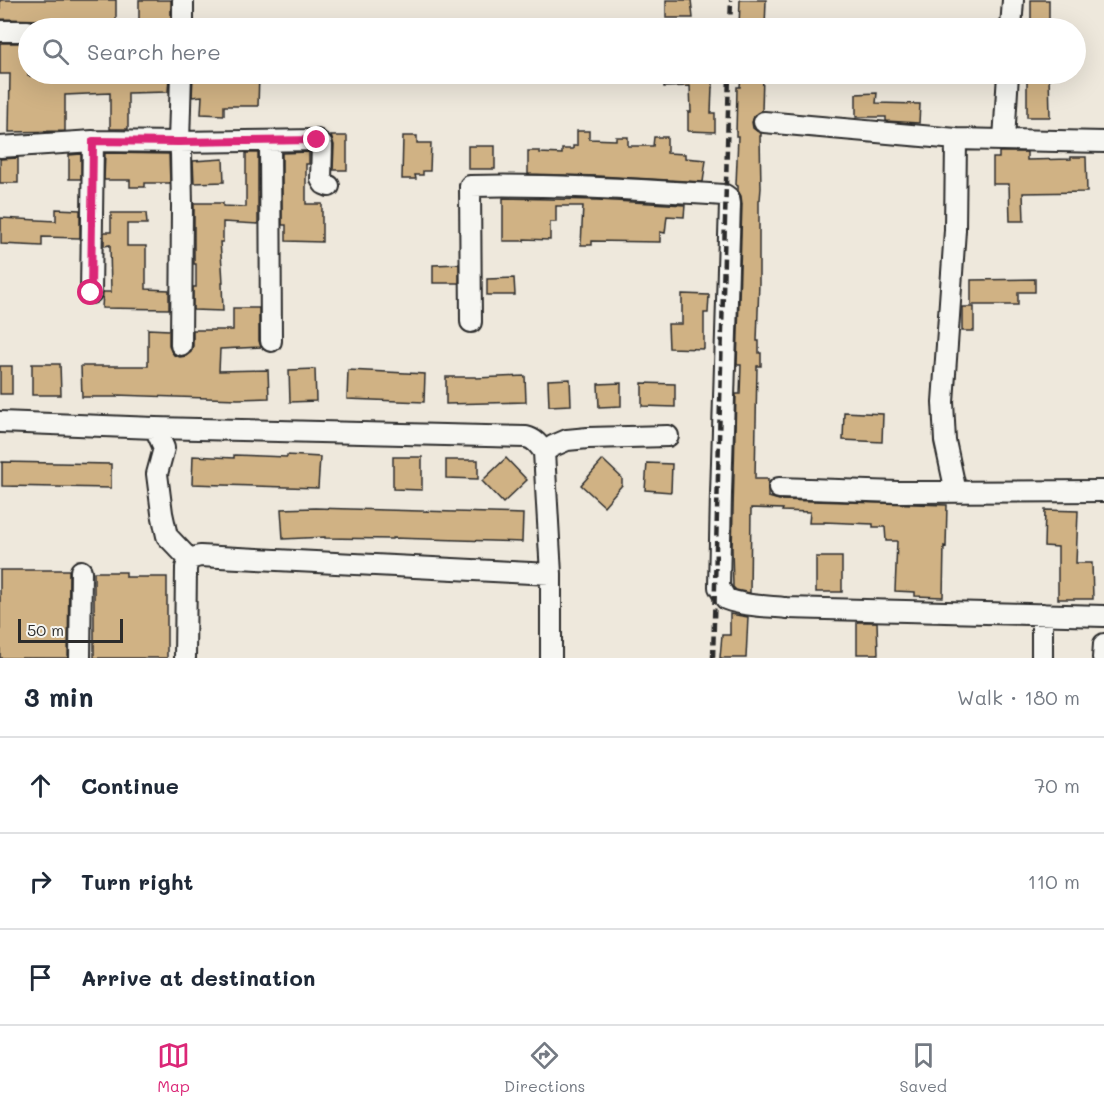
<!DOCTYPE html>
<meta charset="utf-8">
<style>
:root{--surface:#fff;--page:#f6f6f7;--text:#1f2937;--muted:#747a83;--line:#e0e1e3;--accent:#db2777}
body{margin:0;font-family:Mali,sans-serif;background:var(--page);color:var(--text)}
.scale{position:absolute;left:18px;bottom:15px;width:105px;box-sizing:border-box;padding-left:6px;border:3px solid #2b2b2b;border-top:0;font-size:16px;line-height:21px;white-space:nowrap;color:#2b2b2b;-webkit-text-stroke:4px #f6f6f2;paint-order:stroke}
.stop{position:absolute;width:18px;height:18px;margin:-14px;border:4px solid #db2777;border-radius:50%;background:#fff}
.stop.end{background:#db2777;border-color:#fff;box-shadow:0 2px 6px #0008}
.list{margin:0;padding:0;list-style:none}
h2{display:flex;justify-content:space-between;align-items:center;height:78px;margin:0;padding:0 24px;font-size:26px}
h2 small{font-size:20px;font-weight:400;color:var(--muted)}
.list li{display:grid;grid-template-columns:39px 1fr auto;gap:18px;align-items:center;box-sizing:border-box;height:96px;padding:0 24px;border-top:2px solid var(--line)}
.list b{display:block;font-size:22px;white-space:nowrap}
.list em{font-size:20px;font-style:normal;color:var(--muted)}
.icon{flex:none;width:33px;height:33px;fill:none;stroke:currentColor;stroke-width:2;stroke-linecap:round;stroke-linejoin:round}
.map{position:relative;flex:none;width:1104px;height:658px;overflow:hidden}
.search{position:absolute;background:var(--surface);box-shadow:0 6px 24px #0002;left:18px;right:18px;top:18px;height:66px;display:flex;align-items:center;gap:15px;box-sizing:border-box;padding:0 21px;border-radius:33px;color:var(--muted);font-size:22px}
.sheet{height:366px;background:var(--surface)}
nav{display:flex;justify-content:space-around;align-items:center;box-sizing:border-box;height:84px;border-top:2px solid var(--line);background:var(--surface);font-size:16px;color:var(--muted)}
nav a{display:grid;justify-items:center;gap:3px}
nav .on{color:var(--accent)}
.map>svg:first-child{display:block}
.building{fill:#d0b284;stroke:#2b2b2b;stroke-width:1.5}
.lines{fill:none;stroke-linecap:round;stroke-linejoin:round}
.minor-casing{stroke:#2b2b2b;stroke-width:24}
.minor{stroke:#f6f6f2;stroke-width:20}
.rail{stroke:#2b2b2b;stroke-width:4.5;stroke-dasharray:9 4.5;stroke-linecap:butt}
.route{stroke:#db2777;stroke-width:8}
</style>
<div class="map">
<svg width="1104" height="658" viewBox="0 0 1104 658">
<rect width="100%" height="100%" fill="#eee8dc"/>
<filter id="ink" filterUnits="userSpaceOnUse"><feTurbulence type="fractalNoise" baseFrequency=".0167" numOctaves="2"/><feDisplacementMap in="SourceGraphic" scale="12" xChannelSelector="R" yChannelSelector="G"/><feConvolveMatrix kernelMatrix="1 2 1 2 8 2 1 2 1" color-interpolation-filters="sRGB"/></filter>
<g filter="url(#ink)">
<path class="building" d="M 0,0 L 116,0 L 116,25 L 86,25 L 86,21 L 0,19 Z
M 139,0 L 171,0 L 171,25 L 139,25 Z
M 666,0 L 691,0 L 693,18 L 666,18 Z
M 740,0 L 766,0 L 765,28 L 739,28 Z
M 1031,0 L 1049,0 L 1049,28 L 1031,28 Z
M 0,43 L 28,43 L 28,76 L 65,77 L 65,80 L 97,79 L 97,74 L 166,74 L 166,76 L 169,76 L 168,92 L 128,93 L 128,129 L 110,129 L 110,93 L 65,95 L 65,131 L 9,132 L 10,74 L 0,74 Z
M 235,74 L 259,74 L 258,106 L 224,106 L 224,115 L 201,114 L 202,96 L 192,97 L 193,76 Z
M 689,74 L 713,74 L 713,87 L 712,87 L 711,113 L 715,113 L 715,132 L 688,131 L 688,112 L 691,112 L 690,86 L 664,87 L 663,75 Z
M 741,74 L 763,74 L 762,111 L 755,115 L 752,122 L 753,128 L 757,131 L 761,133 L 761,136 L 760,136 L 761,188 L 760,200 L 759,200 L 759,282 L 757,341 L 759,341 L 759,353 L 761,353 L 761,366 L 757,366 L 755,479 L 768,479 L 768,497 L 779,500 L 947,505 L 946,547 L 944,546 L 943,597 L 915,596 L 915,592 L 895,591 L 897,541 L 886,541 L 885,527 L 873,527 L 873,524 L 824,522 L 824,523 L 809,523 L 810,512 L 782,511 L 783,509 L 751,508 L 750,593 L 736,590 L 733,587 L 732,549 L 736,394 L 740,394 L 741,365 L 737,365 L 742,204 L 741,196 L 738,191 L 738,186 L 736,185 L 738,136 L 736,136 L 737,87 L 740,87 Z
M 1027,74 L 1049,74 L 1050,117 L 1027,117 Z
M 877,93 L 876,103 L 920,104 L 919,123 L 886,121 L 886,117 L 856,117 L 856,94 Z
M 577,131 L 589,131 L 589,139 L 616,140 L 616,137 L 628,137 L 628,146 L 653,146 L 654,137 L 667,137 L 667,153 L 685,154 L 685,158 L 706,160 L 703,182 L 598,176 L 528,174 L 528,151 L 540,151 L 540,153 L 562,154 L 562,149 L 573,149 L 573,146 L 577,146 Z
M 331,136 L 347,136 L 347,170 L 333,170 L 334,145 Z
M 403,136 L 417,136 L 417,143 L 431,143 L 430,171 L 423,171 L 423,175 L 415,175 L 416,179 L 402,179 Z
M 468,146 L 495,146 L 495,169 L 468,169 Z
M 309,152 L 309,164 L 306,164 L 306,204 L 322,204 L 322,242 L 286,241 L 286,225 L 282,225 L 282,153 Z
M 999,152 L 1027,152 L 1027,160 L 1071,159 L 1071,157 L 1086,157 L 1087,192 L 1023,193 L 1024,221 L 1010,221 L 1009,184 L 993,184 L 993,158 L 999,158 Z
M 105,153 L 169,154 L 170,183 L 145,183 L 145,187 L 130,187 L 130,180 L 104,180 Z
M 246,153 L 258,153 L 258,224 L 223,222 L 223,242 L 220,242 L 222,266 L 223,283 L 222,283 L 223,311 L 193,310 L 193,287 L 196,287 L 196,264 L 194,264 L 194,203 L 223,203 L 223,206 L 246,207 Z
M 81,154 L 81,179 L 69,179 L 69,155 Z
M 18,158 L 18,183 L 0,183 L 0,159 Z
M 223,159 L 224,182 L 194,183 L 193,161 Z
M 503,198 L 597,200 L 685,205 L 684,217 L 667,216 L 665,233 L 660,232 L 660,242 L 592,241 L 592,245 L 581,245 L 583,206 L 556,206 L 556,222 L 550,222 L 550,240 L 524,239 L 524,241 L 503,241 Z
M 56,209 L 80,210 L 80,238 L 42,237 L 42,246 L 1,244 L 1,218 L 56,221 Z
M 111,213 L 146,213 L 147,224 L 127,224 L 127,246 L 146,246 L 146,289 L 169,290 L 169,309 L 102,308 L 103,292 L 111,292 L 110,245 L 104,246 L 104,232 L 111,232 Z
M 459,264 L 459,283 L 433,283 L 433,265 Z
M 514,278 L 515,295 L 487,295 L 487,279 Z
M 1035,279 L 1035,292 L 1018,292 L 1018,305 L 971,305 L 971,280 Z
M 682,294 L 709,295 L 708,313 L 704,313 L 704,349 L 669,348 L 668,324 L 682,324 Z
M 962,307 L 974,307 L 974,331 L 962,331 Z
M 233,308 L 259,308 L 259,341 L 261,347 L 220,349 L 219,371 L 268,370 L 269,398 L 238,399 L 116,395 L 117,397 L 82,397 L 81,366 L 148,366 L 148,329 L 169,330 L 169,345 L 171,351 L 174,355 L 180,357 L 186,356 L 191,352 L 193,346 L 193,330 L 233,330 Z
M 32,364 L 60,364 L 61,395 L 32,395 Z
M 0,366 L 12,366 L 12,394 L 0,394 Z
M 315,369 L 316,401 L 290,402 L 289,370 Z
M 348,370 L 425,374 L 424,402 L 347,399 Z
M 525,376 L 526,402 L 446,404 L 446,377 L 476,377 L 476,378 Z
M 570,379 L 571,405 L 549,406 L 548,380 Z
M 621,383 L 621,406 L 599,407 L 598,384 Z
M 642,383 L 675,384 L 675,407 L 642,406 Z
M 844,412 L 883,414 L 882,442 L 843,440 Z
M 234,455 L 287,457 L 287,455 L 320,457 L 318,488 L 192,484 L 193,456 L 234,458 Z
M 393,457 L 422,457 L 422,490 L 393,489 Z
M 506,458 L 527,480 L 503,503 L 482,481 Z
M 446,460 L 478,460 L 478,479 L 446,478 Z
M 603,460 L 622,478 L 622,485 L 604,506 L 581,485 Z
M 2,462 L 111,464 L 111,488 L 2,486 Z
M 647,463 L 672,464 L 671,492 L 645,490 Z
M 315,508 L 523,514 L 522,542 L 393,538 L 392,539 L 325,538 L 325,537 L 283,539 L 281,509 Z
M 1045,510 L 1078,511 L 1076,563 L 1092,563 L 1093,599 L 1058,599 L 1058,547 L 1044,546 Z
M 816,557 L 842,557 L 842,592 L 816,592 Z
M 0,570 L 69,570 L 68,658 L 0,658 Z
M 94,572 L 126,572 L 126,577 L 167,577 L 167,658 L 94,658 Z
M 730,614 L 748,617 L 746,658 L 720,658 L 722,635 L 730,635 Z
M 857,622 L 877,622 L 878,654 L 857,654 Z"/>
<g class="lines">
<g class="minor-casing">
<path id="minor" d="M 183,28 L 183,0
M 1011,28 L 1013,0
M 0,31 L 28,31
M 764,122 L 956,139
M 1004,140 L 1008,74
M 270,141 L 271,341
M 0,147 L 93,141 L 179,142 L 317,140 L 322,145 L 321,179 L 324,184 L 329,186
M 91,293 L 93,141
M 471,322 L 470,186 C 555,184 640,190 725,195 L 729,198 L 730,204 L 721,494 L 719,587 L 726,599 C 745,606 765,606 786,608 L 1104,616
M 181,345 L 182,206 L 181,152 L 179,142 L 181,74
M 0,422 L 155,428 L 526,437 C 535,439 539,445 544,452 L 551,574
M 155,428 L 164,448 L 157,474 L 162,513 L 167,536 L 189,559
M 544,452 L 553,446 L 567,440 L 588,438 L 668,436
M 779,488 L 898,492 L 1104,491
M 956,492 L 945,441 L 943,402 L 955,230 L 956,139 L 1104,142
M 80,658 L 81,571
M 185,658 L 186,568 L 189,559 L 200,556 L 551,574 L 551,658
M 1042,658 L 1042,614
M 1103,658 L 1104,644"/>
</g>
<use href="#minor" class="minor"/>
<path class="rail" d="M 730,28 L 731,0
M 713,658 L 729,74"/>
</g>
</g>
<g class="lines" filter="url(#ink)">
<path class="route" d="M 91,293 L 93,141 L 179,142 L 317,140"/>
</g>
</svg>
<div class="scale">50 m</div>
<div class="stop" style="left:91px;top:293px"></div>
<div class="stop end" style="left:317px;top:140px"></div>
<div class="search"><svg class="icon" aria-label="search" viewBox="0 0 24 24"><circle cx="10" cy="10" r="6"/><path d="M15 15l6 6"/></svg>Search here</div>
</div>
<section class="sheet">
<h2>3 min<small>Walk · 180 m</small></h2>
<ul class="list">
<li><svg class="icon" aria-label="ahead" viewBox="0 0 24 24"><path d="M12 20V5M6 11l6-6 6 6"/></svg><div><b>Continue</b></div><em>70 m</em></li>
<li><svg class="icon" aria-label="right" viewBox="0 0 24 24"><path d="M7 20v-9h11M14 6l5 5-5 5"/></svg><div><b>Turn right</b></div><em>110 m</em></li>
<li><svg class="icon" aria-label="arrive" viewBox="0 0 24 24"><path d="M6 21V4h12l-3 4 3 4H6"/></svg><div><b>Arrive at destination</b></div></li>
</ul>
</section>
<nav>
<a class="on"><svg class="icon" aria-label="map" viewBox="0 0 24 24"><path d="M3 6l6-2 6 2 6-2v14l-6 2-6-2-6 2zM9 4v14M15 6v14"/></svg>Map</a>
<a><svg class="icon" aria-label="directions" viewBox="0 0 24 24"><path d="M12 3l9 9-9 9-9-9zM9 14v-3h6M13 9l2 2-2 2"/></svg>Directions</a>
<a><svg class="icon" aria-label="saved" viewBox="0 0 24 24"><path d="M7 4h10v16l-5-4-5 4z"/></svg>Saved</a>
</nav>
